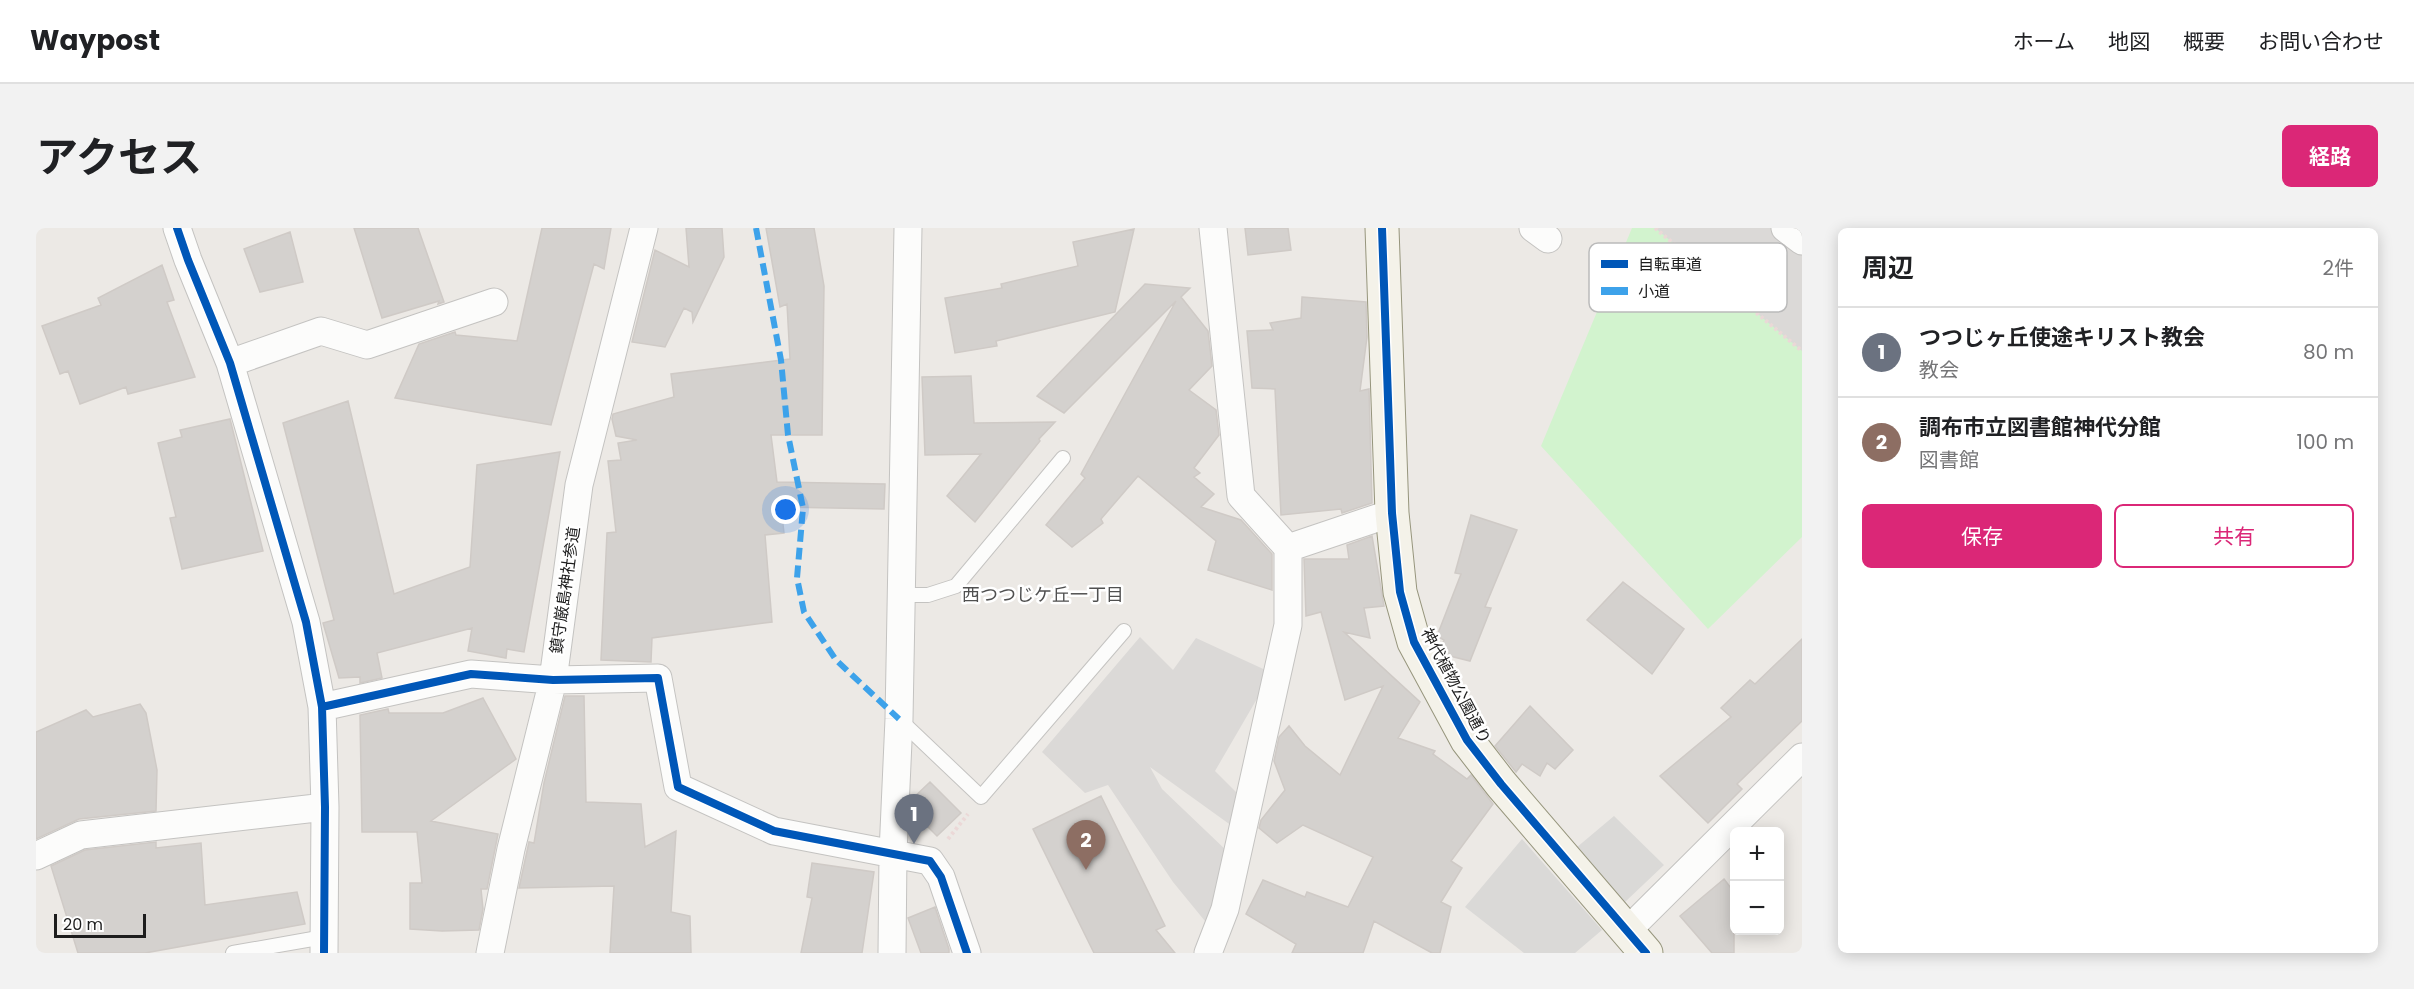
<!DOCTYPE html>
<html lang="ja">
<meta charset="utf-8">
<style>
:root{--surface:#fff;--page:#f2f2f2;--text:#202124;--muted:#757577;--line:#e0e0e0;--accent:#db2777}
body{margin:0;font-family:Poppins,"Noto Sans JP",sans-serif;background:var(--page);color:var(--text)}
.controls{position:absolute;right:18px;bottom:18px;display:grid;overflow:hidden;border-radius:9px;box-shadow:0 3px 15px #0003}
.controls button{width:54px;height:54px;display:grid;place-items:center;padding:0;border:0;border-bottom:2px solid var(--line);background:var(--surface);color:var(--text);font:30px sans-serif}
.scale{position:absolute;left:18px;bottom:15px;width:92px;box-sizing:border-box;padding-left:6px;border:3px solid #1d1d1d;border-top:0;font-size:16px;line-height:21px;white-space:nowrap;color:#1d1d1d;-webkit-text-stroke:4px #fff;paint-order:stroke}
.you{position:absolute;left:750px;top:282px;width:21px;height:21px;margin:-15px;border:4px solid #fff;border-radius:50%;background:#1a73e8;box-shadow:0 0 0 9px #1a73e833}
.badge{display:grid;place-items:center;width:39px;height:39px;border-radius:50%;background:var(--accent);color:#fff;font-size:20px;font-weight:700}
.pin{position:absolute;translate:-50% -50px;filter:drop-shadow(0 2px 3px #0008)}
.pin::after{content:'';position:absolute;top:32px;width:21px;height:18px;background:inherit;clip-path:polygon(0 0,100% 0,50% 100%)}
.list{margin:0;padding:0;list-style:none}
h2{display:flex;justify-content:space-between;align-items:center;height:78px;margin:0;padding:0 24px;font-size:26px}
h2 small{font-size:20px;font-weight:400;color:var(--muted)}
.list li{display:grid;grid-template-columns:39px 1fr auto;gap:18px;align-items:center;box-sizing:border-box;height:90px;padding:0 24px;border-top:2px solid var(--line)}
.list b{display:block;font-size:22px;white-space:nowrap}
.list p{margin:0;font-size:20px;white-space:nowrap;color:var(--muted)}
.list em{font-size:20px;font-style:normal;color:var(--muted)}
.actions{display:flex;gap:12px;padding:18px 24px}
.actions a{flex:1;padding:14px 0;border:2px solid var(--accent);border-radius:9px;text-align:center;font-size:21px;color:var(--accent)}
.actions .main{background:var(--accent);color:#fff}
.map{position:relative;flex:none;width:1766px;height:725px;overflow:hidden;border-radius:9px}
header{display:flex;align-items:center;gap:36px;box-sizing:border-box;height:84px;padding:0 30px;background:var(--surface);border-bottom:2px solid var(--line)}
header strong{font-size:28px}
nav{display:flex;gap:33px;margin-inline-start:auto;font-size:21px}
.intro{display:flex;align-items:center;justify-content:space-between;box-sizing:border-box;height:144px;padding:0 36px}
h1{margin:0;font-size:42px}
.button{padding:15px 27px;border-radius:9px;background:var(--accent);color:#fff;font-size:21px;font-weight:700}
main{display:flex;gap:36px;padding:0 36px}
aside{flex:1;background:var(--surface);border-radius:9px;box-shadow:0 3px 15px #0003}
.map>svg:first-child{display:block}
.residential{fill:#dbd9d7}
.park{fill:#d2f3ce}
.parking{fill:#dad9d7}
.building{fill:#d4d1ce;stroke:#cfcac6;stroke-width:1.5}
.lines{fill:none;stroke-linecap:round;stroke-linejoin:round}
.lane-casing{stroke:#c4c3c1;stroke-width:16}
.street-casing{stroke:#c4c3c1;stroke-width:29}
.secondary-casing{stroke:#96957c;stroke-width:35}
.path{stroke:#ebd8d7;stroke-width:4;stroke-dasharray:3 3;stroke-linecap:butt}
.lane{stroke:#fcfcfb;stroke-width:14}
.street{stroke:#fcfcfb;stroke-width:27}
.secondary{stroke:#f4f2e9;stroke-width:33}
.quiet{stroke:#3da2ea;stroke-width:6;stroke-dasharray:12 6;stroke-linecap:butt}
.cycleway-casing{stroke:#fff;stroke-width:11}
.cycleway{stroke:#0057b8;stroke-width:8}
.labels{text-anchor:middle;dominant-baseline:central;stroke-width:5;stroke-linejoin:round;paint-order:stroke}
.street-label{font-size:16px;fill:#1d1d1d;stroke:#fff}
.neighbourhood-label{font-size:18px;fill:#505050;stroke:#fff}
.key{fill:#fff;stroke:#bbb;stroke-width:1.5}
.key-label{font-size:16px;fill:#1d1d1d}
</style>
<header>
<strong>Waypost</strong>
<nav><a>ホーム</a><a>地図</a><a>概要</a><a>お問い合わせ</a></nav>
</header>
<div class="intro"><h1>アクセス</h1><a class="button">経路</a></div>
<main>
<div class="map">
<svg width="1766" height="725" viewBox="0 0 1766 725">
<rect width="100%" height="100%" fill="#ece9e5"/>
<path class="residential" d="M 1618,0 L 1766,0 L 1766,124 Z
M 1104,409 L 1137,442 L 1160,410 L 1236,445 L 1179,543 L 1205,569 L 1196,598 L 1114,539 L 1126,561 L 1192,624 L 1173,698 L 1137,654 L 1072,557 L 1049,565 L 1006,524 Z"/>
<path class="park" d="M 1596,0 L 1619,0 L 1766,123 L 1766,309 L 1672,401 L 1505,218 Z"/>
<path class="parking" d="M 1578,588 L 1628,637 L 1589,674 L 1540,620 Z
M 1486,611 L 1566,702 L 1539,725 L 1488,725 L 1429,679 Z"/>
<path class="building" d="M 318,0 L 382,0 L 408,74 L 402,76 L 403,73 L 346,90 Z
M 506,0 L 575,0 L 568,41 L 558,36 L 515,197 L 359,170 L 383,116 L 419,104 L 420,107 L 481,113 Z
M 650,0 L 686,0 L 688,29 L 657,94 L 656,84 L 648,80 L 629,119 L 596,114 L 619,22 L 653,39 Z
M 730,0 L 778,0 L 788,58 L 786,207 L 735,207 L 741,254 L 849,256 L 848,281 L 745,279 L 748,305 L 729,307 L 736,394 L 616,410 L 615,434 L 565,432 L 571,305 L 580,304 L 572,233 L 585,232 L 582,215 L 601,212 L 580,208 L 576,191 L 577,186 L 638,169 L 635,146 L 754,131 L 751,76 L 744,79 Z
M 1209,0 L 1252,0 L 1255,22 L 1212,27 Z
M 1098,1 L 1079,84 L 960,113 L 961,118 L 919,125 L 909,70 L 966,60 L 965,56 L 1042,38 L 1037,14 Z
M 254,4 L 267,54 L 224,64 L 208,21 Z
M 126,37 L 138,72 L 131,74 L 159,149 L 92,166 L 90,159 L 44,176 L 32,143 L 24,146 L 6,98 L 65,77 L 62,70 Z
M 1109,56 L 1154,60 L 1145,69 L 1172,103 L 1176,138 L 1153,162 L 1180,182 L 1183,207 L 1158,240 L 1164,245 L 1158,249 L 1178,266 L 1165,279 L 1205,292 L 1236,326 L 1236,362 L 1172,342 L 1180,313 L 1102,248 L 1065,291 L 1067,295 L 1036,319 L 1010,297 L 1049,250 L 1045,246 L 1140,73 L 1028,185 L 1001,168 Z
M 1266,69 L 1330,74 L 1331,109 L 1324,163 L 1333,161 L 1336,275 L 1306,285 L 1305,281 L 1245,287 L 1239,161 L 1216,160 L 1211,103 L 1237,102 L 1234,95 L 1265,90 Z
M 935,148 L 938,195 L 1019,194 L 1003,211 L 1004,213 L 939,294 L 911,268 L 945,226 L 889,227 L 886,149 Z
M 312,173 L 358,366 L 434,339 L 441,237 L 524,224 L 488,424 L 471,421 L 470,430 L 432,423 L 436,400 L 341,425 L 346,450 L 324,455 L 324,449 L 303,450 L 287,395 L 298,392 L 247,195 Z
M 194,191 L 227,323 L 146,341 L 134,290 L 140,289 L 122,215 L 146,209 L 144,202 Z
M 1435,287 L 1481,302 L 1449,379 L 1455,380 L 1434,433 L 1406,426 L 1404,422 L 1408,412 L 1401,408 L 1425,346 L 1419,345 Z
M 1336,308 L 1348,378 L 1328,380 L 1334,410 L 1308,404 L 1384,474 L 1362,510 L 1399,523 L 1397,526 L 1431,551 L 1435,547 L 1457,576 L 1415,633 L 1426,640 L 1405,674 L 1415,679 L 1404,725 L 1396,725 L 1338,693 L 1327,725 L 1256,725 L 1260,716 L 1210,686 L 1227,652 L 1269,669 L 1271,664 L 1312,679 L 1337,629 L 1267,597 L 1241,615 L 1223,600 L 1225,592 L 1249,562 L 1238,533 L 1243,509 L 1253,498 L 1269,518 L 1304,547 L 1347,458 L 1309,472 L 1285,384 L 1270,388 L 1268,331 L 1313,331 L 1311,317 Z
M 1587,354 L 1648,401 L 1616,446 L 1551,392 Z
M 1766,411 L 1766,493 L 1701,556 L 1706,561 L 1672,595 L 1624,548 L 1695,489 L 1685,480 L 1714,452 L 1719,456 Z
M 529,468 L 548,468 L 550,574 L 605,576 L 609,619 L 640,603 L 635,684 L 654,688 L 655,725 L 574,725 L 578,658 L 483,660 L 493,614 L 498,615 L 508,555 Z
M 447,470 L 480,531 L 395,593 L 462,606 L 451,661 L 445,661 L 447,681 L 443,702 L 406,703 L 374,701 L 374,655 L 386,655 L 381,604 L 326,604 L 324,487 L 352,481 L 353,485 L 407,485 Z
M 104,476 L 110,485 L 121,542 L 120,583 L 43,591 L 0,611 L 0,504 L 50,482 L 57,489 Z
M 1494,478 L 1537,522 L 1519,541 L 1511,535 L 1504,548 L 1486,536 L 1480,544 L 1459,518 Z
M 894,554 L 925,585 L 901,608 L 875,582 L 875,572 Z
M 1065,568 L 1129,698 L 1120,702 L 1139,725 L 1058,725 L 997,601 Z
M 120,614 L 120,620 L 165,615 L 169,677 L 261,664 L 269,696 L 109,725 L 42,725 L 15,638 L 49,622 Z
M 776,635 L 838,644 L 826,725 L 765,725 L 776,670 L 771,669 Z
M 1688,651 L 1698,664 L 1698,725 L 1676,725 L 1644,688 Z
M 899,679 L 913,721 L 913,725 L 885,725 L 872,690 Z"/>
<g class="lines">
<g class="lane-casing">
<path id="lane" d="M 864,367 L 892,367 L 920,358 L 1027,230
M 864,492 L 945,569 L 1088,403
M 197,725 L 288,709"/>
</g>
<g class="street-casing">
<path id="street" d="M 141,0 L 152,32 L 194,135 L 270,394 L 286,479 L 289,579 L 288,725
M 1177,0 L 1205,268 L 1252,320 L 1356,285
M 1497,0 L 1512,11
M 1749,0 L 1766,13
M 194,135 L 285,103 L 331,117 L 458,74
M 286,479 L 435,446 L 517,452 L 622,450 L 642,559 L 738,603 L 894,633 L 905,649 L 931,725
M 0,628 L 45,607 L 289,579
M 1592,702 L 1766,529
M 454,725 L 475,621 L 517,452 L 543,257 L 608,0
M 856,725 L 857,625 L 863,491 L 872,0
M 1172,725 L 1189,681 L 1252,397 L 1252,320"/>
</g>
<g class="secondary-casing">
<path id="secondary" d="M 1346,0 L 1356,285 L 1364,364 L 1378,414 L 1431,512 L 1465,556 L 1610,725"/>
</g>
<path class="path" d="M 1619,0 L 1766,123
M 912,611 L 932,586"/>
<use href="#lane" class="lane"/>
<use href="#street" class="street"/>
<use href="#secondary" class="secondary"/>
<path class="quiet" d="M 720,0 L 745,132 L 752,207 L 767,280 L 761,350 L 768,384 L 800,432 L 863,491"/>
<g class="cycleway-casing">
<path id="cycleway" d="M 141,0 L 152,32 L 194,135 L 270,394 L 286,479 L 289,579 L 288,725
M 1346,0 L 1356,285 L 1364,364 L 1378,414 L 1431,512 L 1465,556 L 1610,725
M 286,479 L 435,446 L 517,452 L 622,450 L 642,559 L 738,603 L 894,633 L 905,649 L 931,725"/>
</g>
<use href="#cycleway" class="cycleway"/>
</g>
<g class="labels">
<g class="street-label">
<text transform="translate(529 362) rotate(-82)">鎮守厳島神社参道</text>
<text transform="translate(1420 458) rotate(62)">神代植物公園通り</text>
</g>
<g class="neighbourhood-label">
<text x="1007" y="366">西つつじケ丘一丁目</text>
</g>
</g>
<rect x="1553" y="15" width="198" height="69" rx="9" class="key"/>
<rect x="1565" y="32" width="27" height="8" fill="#0057b8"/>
<rect x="1565" y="59" width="27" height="8" fill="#3da2ea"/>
<g class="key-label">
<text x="1602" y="42">自転車道</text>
<text x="1602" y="69">小道</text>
</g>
</svg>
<div class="controls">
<button>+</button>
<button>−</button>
</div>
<div class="scale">20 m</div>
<div class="you"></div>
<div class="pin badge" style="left:878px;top:616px;background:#6b7280">1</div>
<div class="pin badge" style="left:1050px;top:642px;background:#8d6e63">2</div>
</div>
<aside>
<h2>周辺<small>2件</small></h2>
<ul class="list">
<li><span class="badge" style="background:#6b7280">1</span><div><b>つつじヶ丘使途キリスト教会</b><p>教会</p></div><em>80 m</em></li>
<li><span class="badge" style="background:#8d6e63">2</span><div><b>調布市立図書館神代分館</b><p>図書館</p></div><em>100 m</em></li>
</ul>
<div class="actions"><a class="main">保存</a><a>共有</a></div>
</aside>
</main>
